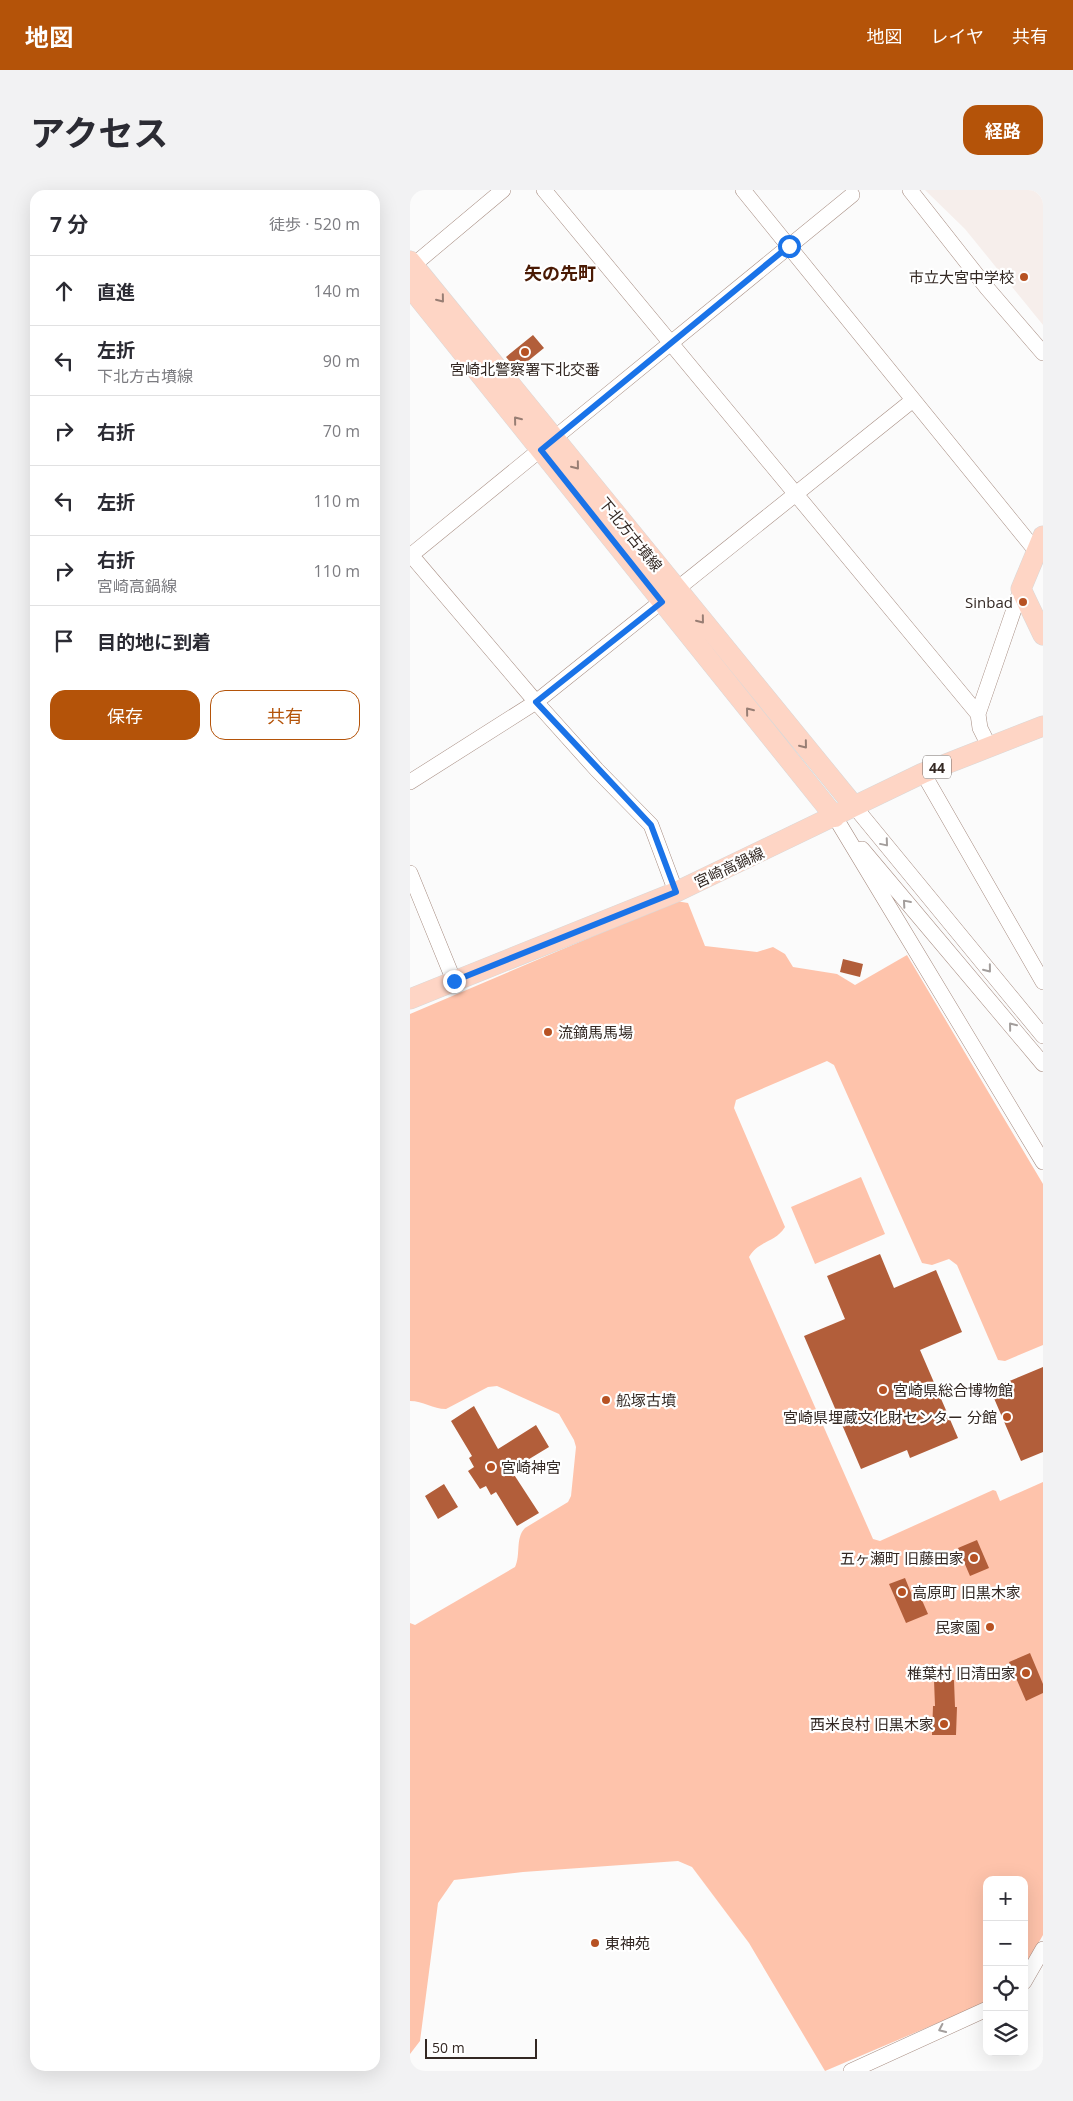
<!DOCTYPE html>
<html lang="ja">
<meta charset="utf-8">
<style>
:root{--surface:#fff;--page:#f2f2f3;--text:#2b2b33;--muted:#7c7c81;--line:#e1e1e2;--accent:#b45309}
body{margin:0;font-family:"Open Sans","Noto Sans JP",sans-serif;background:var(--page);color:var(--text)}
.controls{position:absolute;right:15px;bottom:15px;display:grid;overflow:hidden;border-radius:10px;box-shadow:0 5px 20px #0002}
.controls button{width:45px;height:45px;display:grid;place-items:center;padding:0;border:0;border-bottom:1px solid var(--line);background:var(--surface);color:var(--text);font:25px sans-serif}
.scale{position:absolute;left:15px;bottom:12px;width:112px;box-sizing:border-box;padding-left:5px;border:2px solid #332823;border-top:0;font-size:14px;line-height:18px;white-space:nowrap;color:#332823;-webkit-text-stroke:4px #fff;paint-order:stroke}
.stop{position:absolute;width:15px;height:15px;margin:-11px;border:4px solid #1a73e8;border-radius:50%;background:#fff}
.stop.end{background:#1a73e8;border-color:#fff;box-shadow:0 1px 5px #0008}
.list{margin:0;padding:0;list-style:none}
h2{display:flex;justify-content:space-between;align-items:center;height:65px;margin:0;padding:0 20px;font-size:21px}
h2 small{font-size:16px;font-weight:400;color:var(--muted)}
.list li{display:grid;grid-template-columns:32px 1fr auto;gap:15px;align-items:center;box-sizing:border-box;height:70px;padding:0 20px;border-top:1px solid var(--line)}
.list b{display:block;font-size:19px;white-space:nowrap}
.list p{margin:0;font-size:16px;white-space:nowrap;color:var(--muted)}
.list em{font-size:16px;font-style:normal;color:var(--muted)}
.actions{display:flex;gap:10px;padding:15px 20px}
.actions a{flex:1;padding:11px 0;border:1px solid var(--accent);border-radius:15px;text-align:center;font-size:18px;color:var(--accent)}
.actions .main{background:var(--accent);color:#fff}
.icon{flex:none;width:28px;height:28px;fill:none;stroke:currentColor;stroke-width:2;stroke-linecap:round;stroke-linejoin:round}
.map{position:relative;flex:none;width:633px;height:1881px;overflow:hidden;border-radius:15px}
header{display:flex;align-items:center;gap:30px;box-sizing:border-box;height:70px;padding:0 25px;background:var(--accent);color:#fff}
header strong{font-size:24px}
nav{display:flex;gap:28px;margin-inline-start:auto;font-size:18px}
.intro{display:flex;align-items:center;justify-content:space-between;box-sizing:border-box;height:120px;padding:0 30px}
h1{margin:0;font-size:35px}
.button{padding:12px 22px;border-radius:15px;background:var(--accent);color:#fff;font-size:18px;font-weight:700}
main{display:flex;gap:30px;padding:0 30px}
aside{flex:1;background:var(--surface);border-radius:15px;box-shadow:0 5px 20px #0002}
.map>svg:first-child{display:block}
.built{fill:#f6eeeb}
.green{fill:#fec3ab}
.building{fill:#b25e3a}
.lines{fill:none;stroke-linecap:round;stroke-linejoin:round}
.minor-casing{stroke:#a78d82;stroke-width:16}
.major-casing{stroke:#dad8d7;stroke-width:21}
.minor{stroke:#fff;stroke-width:15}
.major{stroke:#fed5c5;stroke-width:20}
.oneway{stroke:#987e74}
.oneway2{stroke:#a39e9c}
.route{stroke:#1a73e8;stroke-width:6}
.poi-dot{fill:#b75223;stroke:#fff;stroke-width:2}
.labels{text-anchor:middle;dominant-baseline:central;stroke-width:4.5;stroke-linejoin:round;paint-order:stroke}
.shield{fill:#fff;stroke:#706865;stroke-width:1}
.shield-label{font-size:14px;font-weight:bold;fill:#332823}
.poi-label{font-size:15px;fill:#332823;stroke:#fff;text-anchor:end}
.street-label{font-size:15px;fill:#332823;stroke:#fff}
.quarter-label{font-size:18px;font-weight:bold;fill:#4a1a04;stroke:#fff}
</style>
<header>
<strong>地図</strong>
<nav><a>地図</a><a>レイヤ</a><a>共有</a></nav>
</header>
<div class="intro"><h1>アクセス</h1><a class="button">経路</a></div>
<main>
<aside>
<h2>7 分<small>徒歩 · 520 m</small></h2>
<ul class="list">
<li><svg class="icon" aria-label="ahead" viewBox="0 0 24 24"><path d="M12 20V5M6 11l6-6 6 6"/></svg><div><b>直進</b></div><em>140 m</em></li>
<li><svg class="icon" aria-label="left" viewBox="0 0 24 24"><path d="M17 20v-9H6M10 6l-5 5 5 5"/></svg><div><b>左折</b><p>下北方古墳線</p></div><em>90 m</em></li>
<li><svg class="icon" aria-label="right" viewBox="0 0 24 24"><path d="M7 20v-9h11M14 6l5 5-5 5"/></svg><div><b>右折</b></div><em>70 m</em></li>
<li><svg class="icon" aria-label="left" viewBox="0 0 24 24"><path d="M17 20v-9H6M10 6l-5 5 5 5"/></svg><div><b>左折</b></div><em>110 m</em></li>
<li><svg class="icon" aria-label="right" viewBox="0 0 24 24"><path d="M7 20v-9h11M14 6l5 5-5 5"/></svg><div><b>右折</b><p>宮崎高鍋線</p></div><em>110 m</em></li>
<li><svg class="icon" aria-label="arrive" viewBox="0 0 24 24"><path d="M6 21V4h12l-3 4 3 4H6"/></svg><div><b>目的地に到着</b></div></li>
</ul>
<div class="actions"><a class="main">保存</a><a>共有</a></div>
</aside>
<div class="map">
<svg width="633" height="1881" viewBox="0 0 633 1881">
<rect width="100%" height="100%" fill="#fbfbfb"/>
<path class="built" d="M 515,0 L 633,0 L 633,135 L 555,39 Z"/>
<path class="green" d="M 266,711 L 278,713 L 295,756 L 347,762 L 363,757 L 375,764 L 383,777 L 427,784 L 445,795 L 497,765 L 633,994 L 633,1155 L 595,1171 L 588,1170 L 547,1075 L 539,1069 L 522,1075 L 512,1073 L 424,875 L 417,871 L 326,910 L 324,918 L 375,1037 C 365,1053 349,1050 339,1067 L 463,1349 L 470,1351 L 583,1300 L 586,1301 L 590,1311 L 633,1292 L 633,1745 L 614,1778 L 614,1690 L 577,1690 L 577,1812 L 415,1881 L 339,1753 L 282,1677 L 268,1671 L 113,1682 L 44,1690 L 28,1713 L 10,1851 L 0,1864 L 0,1433 L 5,1435 L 105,1377 C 111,1365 105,1348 115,1338 L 158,1312 L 161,1306 L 166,1257 L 164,1250 L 149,1224 L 87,1196 L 78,1197 L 36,1219 C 23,1219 13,1211 0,1211 L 0,824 Z
M 451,987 L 475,1044 L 405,1074 L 381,1017 Z"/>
<path class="building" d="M 123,145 L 134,158 L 107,180 L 96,167 Z
M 433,769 L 453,774 L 450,787 L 430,782 Z
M 470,1064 L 484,1098 L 526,1080 L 552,1142 L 510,1160 L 548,1248 L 500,1268 L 497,1260 L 451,1279 L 394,1146 L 435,1129 L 417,1086 Z
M 633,1177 L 633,1262 L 611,1271 L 580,1199 Z
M 64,1216 L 88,1259 L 126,1235 L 139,1257 L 101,1280 L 129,1323 L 107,1336 L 86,1302 L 81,1305 L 76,1296 L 70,1299 L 58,1281 L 64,1277 L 59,1268 L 62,1266 L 41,1231 Z
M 34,1294 L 48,1317 L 28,1329 L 15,1306 Z
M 567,1350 L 579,1378 L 560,1386 L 548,1358 Z
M 495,1388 L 504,1410 L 511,1408 L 518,1424 L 496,1433 L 479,1394 Z
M 620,1463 L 633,1494 L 633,1503 L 616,1511 L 599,1472 Z
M 524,1490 L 544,1490 L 545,1517 L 547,1517 L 546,1545 L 522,1545 L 523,1516 L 525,1516 Z"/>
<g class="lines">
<g class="minor-casing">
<path id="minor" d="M 134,0 L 568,524
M 333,0 L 626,361
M 500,0 L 577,98 L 633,163
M 0,78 L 93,0
M 1,365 L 126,512 L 187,580 L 241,635 L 266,702
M 0,366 L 442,5
M 579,556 L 570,538 L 568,524 L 611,399
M 513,583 L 633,792
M 0,592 L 126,512 L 503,210
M 444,616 L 633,846
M 425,627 L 633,972
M 452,659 L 633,874
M 0,683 L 44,791
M 614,1792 L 633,1759
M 441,1881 L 577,1819"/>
</g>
<g class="major-casing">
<path id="major" d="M 0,71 L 444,616
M 0,97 L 425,627
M 633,346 L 611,399 L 633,445
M 0,809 L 266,702 L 513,583 L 633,536"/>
</g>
<use href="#minor" class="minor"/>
<use href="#major" class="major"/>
</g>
<defs><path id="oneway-chevron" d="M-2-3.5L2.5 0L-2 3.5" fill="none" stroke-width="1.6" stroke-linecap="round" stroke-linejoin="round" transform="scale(1.25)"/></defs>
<g class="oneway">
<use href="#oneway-chevron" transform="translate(31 109) rotate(51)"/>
<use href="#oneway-chevron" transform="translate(107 230) rotate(-129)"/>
<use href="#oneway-chevron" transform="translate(166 276) rotate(51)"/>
<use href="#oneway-chevron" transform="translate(291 430) rotate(51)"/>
<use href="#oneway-chevron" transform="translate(339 521) rotate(-129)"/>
<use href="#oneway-chevron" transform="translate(394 555) rotate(51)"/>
</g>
<g class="oneway2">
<use href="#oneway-chevron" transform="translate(475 653) rotate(50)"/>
<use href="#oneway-chevron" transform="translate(496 713) rotate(-131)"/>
<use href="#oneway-chevron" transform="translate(578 779) rotate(51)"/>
<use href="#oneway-chevron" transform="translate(602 836) rotate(-129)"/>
<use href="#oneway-chevron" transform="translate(532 1839) rotate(155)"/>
</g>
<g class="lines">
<path class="route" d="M 44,791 L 266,702 L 241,635 L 126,512 L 252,412 L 131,260 L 379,56"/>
</g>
<g class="poi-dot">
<circle cx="614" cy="87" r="5"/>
<circle cx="115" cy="162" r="5"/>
<circle cx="613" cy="412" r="5"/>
<circle cx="138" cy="842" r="5"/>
<circle cx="473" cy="1200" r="5"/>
<circle cx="196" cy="1210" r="5"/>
<circle cx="597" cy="1227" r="5"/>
<circle cx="81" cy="1277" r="5"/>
<circle cx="564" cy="1368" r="5"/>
<circle cx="492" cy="1402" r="5"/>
<circle cx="580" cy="1437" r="5"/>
<circle cx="616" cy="1483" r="5"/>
<circle cx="534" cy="1534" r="5"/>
<circle cx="185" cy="1753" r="5"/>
</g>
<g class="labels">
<rect class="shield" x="513" y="565.5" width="28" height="23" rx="4"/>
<g class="shield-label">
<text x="527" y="577">44</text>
</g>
<g class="poi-label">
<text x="604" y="87">市立大宮中学校</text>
<text x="115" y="179" text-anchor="middle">宮崎北警察署下北交番</text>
<text x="603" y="412">Sinbad</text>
<text x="148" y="842" text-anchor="start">流鏑馬馬場</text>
<text x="483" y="1200" text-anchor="start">宮崎県総合博物館</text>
<text x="206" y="1210" text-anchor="start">舩塚古墳</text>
<text x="587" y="1227">宮崎県埋蔵文化財センター 分館</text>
<text x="91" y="1277" text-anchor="start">宮崎神宮</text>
<text x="554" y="1368">五ヶ瀬町 旧藤田家</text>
<text x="502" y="1402" text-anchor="start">高原町 旧黒木家</text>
<text x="570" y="1437">民家園</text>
<text x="606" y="1483">椎葉村 旧清田家</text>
<text x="524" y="1534">西米良村 旧黒木家</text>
<text x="195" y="1753" text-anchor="start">東神苑</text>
</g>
<g class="street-label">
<text transform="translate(221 344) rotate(51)">下北方古墳線</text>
<text transform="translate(319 677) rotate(-25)">宮崎高鍋線</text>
</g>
<g class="quarter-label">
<text x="150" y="83">矢の先町</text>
</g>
</g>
</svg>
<div class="controls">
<button>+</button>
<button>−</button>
<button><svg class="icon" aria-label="locate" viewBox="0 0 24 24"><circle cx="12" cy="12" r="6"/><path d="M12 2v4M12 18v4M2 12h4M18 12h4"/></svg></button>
<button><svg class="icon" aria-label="layers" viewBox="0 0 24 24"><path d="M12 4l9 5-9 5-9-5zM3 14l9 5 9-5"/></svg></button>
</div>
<div class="scale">50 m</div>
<div class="stop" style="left:379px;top:56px"></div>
<div class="stop end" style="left:44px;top:791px"></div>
</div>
</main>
